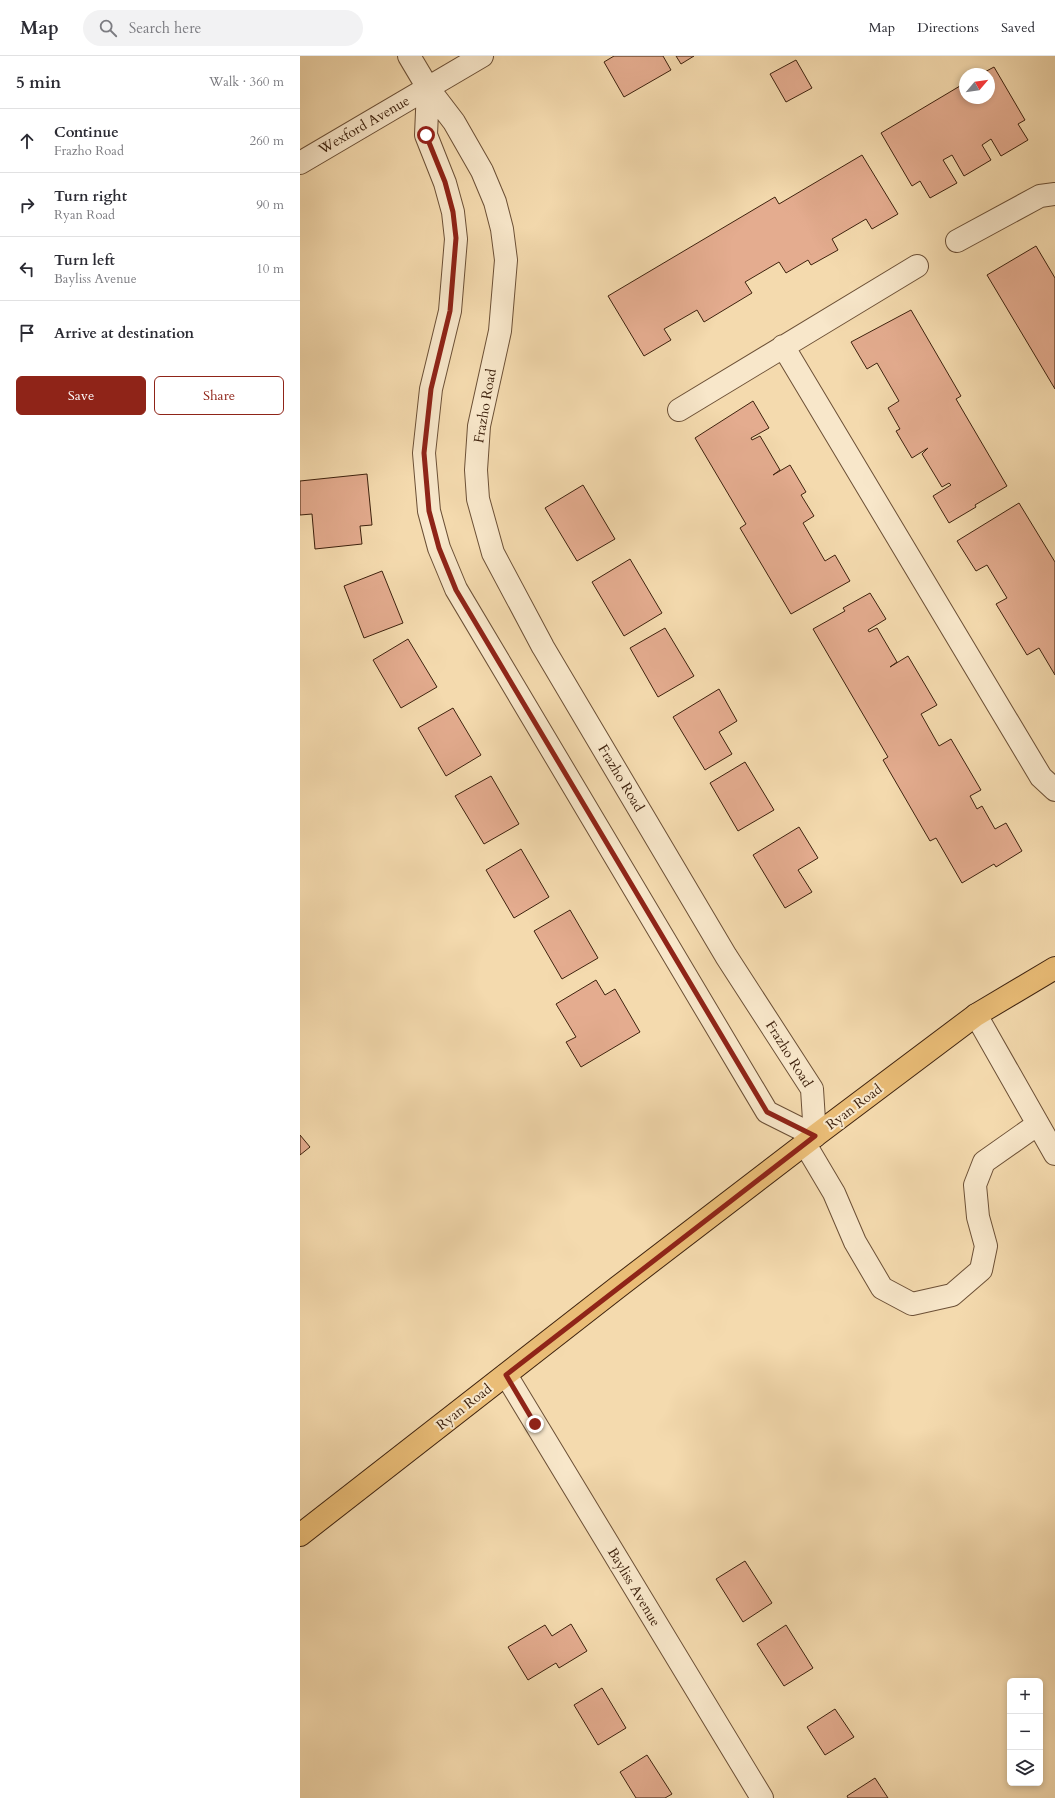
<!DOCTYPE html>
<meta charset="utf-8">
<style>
:root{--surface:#fff;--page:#f2f2f3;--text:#2b2b33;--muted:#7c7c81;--line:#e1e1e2;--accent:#8f2418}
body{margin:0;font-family:Cardo,serif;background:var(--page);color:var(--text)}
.controls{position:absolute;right:12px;bottom:12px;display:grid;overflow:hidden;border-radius:6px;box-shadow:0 2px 6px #0003}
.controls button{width:36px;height:36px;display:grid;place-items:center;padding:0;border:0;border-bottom:1px solid var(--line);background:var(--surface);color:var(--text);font:20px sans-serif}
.compass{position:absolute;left:659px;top:12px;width:36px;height:36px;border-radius:50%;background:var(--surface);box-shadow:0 2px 6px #0003;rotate:61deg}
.stop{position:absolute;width:12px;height:12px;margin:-9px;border:3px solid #8f2418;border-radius:50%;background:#fff}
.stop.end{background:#8f2418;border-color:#fff;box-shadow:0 1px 4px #0008}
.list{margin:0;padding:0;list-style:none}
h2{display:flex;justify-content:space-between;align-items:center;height:52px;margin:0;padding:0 16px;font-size:17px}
h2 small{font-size:13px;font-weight:400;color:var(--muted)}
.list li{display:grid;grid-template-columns:26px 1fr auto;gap:12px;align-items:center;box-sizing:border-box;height:64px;padding:0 16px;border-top:1px solid var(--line)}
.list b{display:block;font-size:15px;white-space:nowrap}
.list p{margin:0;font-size:13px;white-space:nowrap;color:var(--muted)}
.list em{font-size:13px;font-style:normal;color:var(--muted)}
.actions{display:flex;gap:8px;padding:12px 16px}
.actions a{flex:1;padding:9px 0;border:1px solid var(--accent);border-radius:6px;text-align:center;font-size:14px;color:var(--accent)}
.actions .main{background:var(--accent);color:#fff}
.icon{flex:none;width:22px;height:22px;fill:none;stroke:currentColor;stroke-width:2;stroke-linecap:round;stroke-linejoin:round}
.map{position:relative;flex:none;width:755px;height:1742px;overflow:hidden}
header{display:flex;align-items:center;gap:24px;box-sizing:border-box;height:56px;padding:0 20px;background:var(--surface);border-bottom:1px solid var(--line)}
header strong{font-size:19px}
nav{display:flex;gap:22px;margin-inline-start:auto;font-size:14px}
.search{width:280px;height:36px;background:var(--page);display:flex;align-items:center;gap:10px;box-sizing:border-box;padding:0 14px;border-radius:22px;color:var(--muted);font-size:15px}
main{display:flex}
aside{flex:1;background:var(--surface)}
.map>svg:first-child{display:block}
.building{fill:#e4ac8f;stroke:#3e220e}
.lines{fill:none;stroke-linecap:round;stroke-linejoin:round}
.minor-casing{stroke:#6c5036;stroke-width:24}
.major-casing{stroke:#3e220e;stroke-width:24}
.minor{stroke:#f8e7ca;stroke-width:22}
.major{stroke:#eabd77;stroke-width:22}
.route{stroke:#8f2418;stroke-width:5}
.labels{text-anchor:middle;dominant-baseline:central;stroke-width:4;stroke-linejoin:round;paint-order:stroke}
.street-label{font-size:14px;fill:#3e220e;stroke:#f8e7ca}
</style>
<header>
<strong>Map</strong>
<div class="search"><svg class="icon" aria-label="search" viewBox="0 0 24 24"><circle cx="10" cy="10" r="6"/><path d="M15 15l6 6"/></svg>Search here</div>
<nav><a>Map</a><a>Directions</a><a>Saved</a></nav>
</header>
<main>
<aside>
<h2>5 min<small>Walk · 360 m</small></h2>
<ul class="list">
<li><svg class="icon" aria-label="ahead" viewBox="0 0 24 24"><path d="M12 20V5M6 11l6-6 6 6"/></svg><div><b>Continue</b><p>Frazho Road</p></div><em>260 m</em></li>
<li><svg class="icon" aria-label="right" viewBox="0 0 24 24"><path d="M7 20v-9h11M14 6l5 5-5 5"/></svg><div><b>Turn right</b><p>Ryan Road</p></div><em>90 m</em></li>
<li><svg class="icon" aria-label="left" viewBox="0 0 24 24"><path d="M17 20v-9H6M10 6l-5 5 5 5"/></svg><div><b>Turn left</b><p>Bayliss Avenue</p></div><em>10 m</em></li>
<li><svg class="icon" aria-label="arrive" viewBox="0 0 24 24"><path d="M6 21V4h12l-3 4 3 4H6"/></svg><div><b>Arrive at destination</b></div></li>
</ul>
<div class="actions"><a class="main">Save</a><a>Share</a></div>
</aside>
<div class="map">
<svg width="755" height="1742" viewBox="0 0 755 1742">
<rect width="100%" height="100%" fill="#f4daae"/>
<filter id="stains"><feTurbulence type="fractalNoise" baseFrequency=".005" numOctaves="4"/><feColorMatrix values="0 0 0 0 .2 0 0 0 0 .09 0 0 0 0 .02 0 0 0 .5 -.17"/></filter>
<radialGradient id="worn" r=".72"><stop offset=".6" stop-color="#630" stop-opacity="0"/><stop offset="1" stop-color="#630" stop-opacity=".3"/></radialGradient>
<path class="building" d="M 314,0 L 363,0 L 371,14 L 324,41 L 304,6 Z
M 376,0 L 394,0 L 381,8 Z
M 496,4 L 512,32 L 486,46 L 470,18 Z
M 694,11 L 725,64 L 718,68 L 728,84 L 701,100 L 691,83 L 682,89 L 691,104 L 664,120 L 652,99 L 643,104 L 657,127 L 630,142 L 620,125 L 612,130 L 581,77 L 665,27 L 665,42 L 689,42 L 689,18 L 681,18 Z
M 562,99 L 598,158 L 572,173 L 566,163 L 532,183 L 538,194 L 511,209 L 508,204 L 486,217 L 479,206 L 445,226 L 452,237 L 404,266 L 397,254 L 364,273 L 371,284 L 344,300 L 308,240 L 475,141 L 479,148 Z
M 736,190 L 755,222 L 755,333 L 687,219 Z
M 611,254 L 661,340 L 656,343 L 707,430 L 675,449 L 676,451 L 649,467 L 633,440 L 651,429 L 649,427 L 642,431 L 622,398 L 628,392 L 612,402 L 596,375 L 600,373 L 588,352 L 599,345 L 577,307 L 567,313 L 551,286 Z
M 453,345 L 469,372 L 451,382 L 452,384 L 460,380 L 480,414 L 473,419 L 490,409 L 506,436 L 501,439 L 514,460 L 503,467 L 525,505 L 535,499 L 550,525 L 491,558 L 440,472 L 446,468 L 395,382 Z
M 67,418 L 72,469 L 60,470 L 62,488 L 15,493 L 12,458 L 0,459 L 0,425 Z
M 283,429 L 315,483 L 277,505 L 245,452 Z
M 719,447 L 755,506 L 755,619 L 739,592 L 727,599 L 696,548 L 707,542 L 687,509 L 676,515 L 657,485 Z
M 330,503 L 362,557 L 324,580 L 292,526 Z
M 82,515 L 103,567 L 64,582 L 44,530 Z
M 570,537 L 586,563 L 568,574 L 569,576 L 577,572 L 597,606 L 590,611 L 608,600 L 637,649 L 621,658 L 639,690 L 651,683 L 681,734 L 670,740 L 677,753 L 682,750 L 695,773 L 706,767 L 722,795 L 696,811 L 694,808 L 662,827 L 636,782 L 630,785 L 583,704 L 588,701 L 513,573 L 545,555 L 543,552 Z
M 365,572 L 394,620 L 358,641 L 330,592 Z
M 108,583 L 137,631 L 101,652 L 73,604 Z
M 419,633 L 437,665 L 419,676 L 432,698 L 405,714 L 373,661 Z
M 153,652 L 181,699 L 146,720 L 118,672 Z
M 445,706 L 474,754 L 438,775 L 410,727 Z
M 191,720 L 219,768 L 184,788 L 155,740 Z
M 499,771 L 518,802 L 498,814 L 512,836 L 485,852 L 453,799 Z
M 221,793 L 249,841 L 214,862 L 186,814 Z
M 270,854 L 298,902 L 262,923 L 234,875 Z
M 296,924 L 305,939 L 315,933 L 340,976 L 281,1011 L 266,986 L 276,981 L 256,948 Z
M 0,1079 L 10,1091 L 0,1099 Z
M 445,1505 L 472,1547 L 443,1566 L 416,1523 Z
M 271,1568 L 287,1595 L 259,1612 L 256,1607 L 228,1624 L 208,1591 L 245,1569 L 252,1580 Z
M 486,1569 L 513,1612 L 484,1630 L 457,1588 Z
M 302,1632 L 326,1672 L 298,1689 L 274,1649 Z
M 535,1653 L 554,1681 L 525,1699 L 507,1671 Z
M 347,1699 L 372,1738 L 365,1742 L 336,1742 L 320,1716 Z
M 575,1722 L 588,1742 L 548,1742 L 547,1740 Z"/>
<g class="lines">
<g class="minor-casing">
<path id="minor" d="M 109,0 L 128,32 L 154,66 L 182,115 L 195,146 L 202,173 L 206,204 L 200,275 L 179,370 L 176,414 L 178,443 L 193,497 L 243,591 L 426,900 L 512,1033 L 515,1080
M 128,32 L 126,79 L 145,127 L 153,156 L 156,183 L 150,255 L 131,333 L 124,397 L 129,455 L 139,492 L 156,533 L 467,1056 L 515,1080
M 0,107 L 182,0
M 657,185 L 740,140 L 755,138
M 483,290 L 741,721 L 755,734
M 379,354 L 617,210
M 676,959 L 755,1098
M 505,1088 L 534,1137 L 555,1186 L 582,1232 L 612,1248 L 652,1239 L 681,1214 L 686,1190 L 678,1161 L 675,1129 L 684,1106 L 738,1068
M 206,1319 L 462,1742"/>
</g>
<g class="major-casing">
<path id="major" d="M 0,1479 L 318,1231 L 515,1080 L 676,959 L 755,912"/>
</g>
<use href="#minor" class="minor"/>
<use href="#major" class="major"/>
</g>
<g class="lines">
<path class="route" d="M 126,79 L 145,126 L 153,156 L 156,182 L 150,255 L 131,333 L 124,397 L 129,455 L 139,492 L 156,534 L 467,1056 L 515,1080 L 206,1319 L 235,1368"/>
</g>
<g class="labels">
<g class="street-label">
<text transform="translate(64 69) rotate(-30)">Wexford Avenue</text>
<text transform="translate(185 350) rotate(-80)">Frazho Road</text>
<text transform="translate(321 722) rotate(59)">Frazho Road</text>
<text transform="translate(489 998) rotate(58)">Frazho Road</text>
<text transform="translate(554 1051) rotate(-37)">Ryan Road</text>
<text transform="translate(164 1351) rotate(-38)">Ryan Road</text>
<text transform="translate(334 1531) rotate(59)">Bayliss Avenue</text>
</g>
</g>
<rect width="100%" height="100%" filter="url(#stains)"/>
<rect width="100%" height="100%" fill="url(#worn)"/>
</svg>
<div class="controls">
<button>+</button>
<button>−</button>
<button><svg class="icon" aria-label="layers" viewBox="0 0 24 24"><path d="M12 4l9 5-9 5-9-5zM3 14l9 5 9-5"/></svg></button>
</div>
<svg class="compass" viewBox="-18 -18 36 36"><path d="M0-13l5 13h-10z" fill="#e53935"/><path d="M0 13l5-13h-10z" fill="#7c7c81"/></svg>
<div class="stop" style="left:126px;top:79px"></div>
<div class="stop end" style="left:235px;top:1368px"></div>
</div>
</main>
